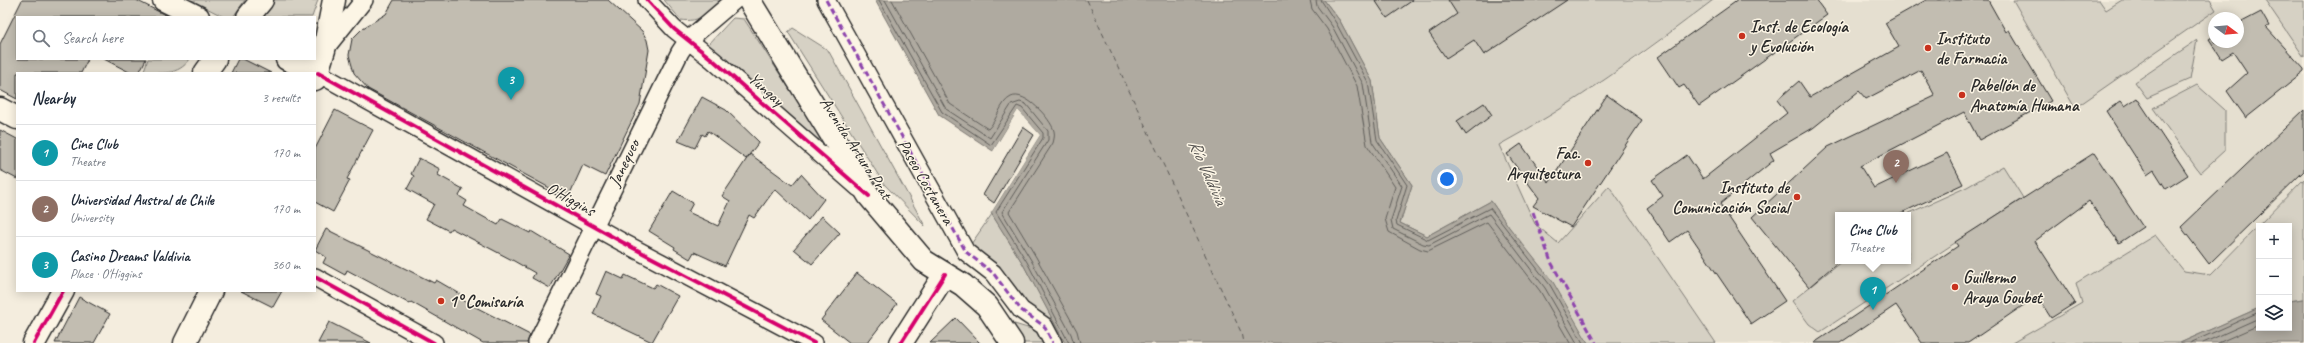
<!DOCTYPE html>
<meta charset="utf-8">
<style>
:root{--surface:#fff;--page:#f2f2f3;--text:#1f2937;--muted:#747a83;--line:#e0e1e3;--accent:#db2777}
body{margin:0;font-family:Caveat,sans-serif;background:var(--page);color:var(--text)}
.controls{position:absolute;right:12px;bottom:12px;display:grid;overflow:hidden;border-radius:0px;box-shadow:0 2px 10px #0003}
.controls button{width:36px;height:36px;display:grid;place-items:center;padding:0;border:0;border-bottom:1px solid var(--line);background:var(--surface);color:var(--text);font:20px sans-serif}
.compass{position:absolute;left:2208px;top:12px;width:36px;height:36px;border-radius:50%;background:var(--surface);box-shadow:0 2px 10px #0003;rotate:106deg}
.you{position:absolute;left:1447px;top:179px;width:14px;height:14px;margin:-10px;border:3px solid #fff;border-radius:50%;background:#1a73e8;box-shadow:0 0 0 6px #1a73e833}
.badge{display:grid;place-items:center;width:26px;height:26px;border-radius:50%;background:var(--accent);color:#fff;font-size:13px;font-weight:700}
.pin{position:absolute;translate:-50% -33px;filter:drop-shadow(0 1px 2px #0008)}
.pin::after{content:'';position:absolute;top:21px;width:14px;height:12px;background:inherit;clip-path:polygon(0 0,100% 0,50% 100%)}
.popup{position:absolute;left:1835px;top:212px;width:76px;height:52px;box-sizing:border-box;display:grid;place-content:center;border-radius:0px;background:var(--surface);filter:drop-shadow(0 1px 3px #0005);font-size:13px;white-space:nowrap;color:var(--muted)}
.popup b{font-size:15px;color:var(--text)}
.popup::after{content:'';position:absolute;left:50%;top:100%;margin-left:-8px;border:8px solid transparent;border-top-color:var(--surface)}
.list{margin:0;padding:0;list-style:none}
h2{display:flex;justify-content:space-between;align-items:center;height:52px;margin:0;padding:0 16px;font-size:17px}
h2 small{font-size:13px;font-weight:400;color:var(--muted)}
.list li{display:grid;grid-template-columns:26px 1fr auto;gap:12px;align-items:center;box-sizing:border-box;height:56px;padding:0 16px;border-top:1px solid var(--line)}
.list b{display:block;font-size:15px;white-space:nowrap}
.list p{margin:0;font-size:13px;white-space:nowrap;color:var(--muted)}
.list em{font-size:13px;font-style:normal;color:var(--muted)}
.icon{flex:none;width:22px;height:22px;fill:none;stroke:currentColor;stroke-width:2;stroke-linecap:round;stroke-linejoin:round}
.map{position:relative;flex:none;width:2304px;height:343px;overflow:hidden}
.search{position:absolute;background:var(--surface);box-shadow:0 2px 10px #0003;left:16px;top:16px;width:300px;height:44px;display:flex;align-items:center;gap:10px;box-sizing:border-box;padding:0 14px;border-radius:0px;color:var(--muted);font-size:15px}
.panel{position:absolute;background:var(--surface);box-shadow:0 2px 10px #0003;left:16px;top:72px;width:300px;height:220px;border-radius:0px}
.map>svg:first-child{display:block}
.built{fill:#e5dfd0;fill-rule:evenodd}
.green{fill:#d6d1c4;stroke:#807e78}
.water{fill:#afaaa0;stroke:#7a7771}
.pier{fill:#f4edde}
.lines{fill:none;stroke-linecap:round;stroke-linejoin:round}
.shore{stroke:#605e5a;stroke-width:1}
.ferry{stroke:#595754;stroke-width:1;stroke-dasharray:5 4;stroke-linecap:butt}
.building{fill:#c2bdb1;stroke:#2b2b2b}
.street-casing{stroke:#2b2b2b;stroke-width:20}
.secondary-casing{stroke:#2b2b2b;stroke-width:25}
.primary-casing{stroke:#2b2b2b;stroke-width:25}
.street{stroke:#fcf5e5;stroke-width:17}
.secondary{stroke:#fcf5e5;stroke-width:22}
.primary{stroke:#fcf5e5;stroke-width:22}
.quiet{stroke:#8e44ad;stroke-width:3;stroke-dasharray:6 3;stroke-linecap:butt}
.cycleway-casing{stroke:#fcf5e5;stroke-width:6}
.cycleway{stroke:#d6006c;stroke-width:4}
.poi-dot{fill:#c8321e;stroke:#fcf5e5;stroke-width:1.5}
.labels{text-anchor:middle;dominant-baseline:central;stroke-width:3;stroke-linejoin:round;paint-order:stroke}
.poi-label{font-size:17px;font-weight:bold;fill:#2b2b2b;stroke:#fcf5e5;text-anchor:start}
.street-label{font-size:17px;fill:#2b2b2b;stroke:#fcf5e5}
.water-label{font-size:18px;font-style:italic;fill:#595754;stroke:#fcf5e5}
</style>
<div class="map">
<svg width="2304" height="343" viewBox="0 0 2304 343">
<rect width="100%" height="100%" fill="#f4edde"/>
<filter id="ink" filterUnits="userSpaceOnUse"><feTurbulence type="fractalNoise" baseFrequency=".025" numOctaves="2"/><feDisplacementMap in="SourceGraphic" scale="8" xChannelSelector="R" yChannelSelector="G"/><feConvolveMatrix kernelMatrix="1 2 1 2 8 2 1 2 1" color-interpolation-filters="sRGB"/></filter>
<g filter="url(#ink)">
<path class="built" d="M 1713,0 L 2304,0 L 2304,299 L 2289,301 L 2289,226 L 2259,226 L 2259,308 L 2180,343 L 1588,343 L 1509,227 L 1499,145 L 1530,128 L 1639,57 ZM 2214,18 L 2238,18 L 2238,42 L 2214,42 ZM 1838,215 L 1908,215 L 1908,261 L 1838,261 Z"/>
<path class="green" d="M 191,0 L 245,0 L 233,17 L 224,17 Z
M 273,0 L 318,0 L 312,17 L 261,17 Z
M 664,0 L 723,0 C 709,12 700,23 681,20 Z
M 1324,0 L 1713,0 C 1645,52 1575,104 1499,145 L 1535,224 L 1558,243 L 1609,186 L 1716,343 L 1588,343 L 1491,201 L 1427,236 L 1400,223 L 1412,185 L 1380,138 L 1372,81 L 1340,21 Z
M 2013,0 L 2099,0 L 2106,10 L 2122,0 L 2210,0 L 2216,10 L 2075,108 Z
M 2265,0 L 2304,0 L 2304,57 Z
M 733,18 L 744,19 L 820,136 L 818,142 L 811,141 L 708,45 Z
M 793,28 L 828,50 L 925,226 L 884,184 L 788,32 Z
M 2197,40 L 2190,79 L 2147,98 L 2135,82 Z
M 148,59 L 190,59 C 178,76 161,73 143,73 Z
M 2197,85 L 2225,110 L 2225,150 L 2200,173 L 2153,108 Z
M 2003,166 L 2023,198 L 1820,332 L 1809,324 L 1792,301 L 1842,261 L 1908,261 L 1908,215 L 1905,215 L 1967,187 Z
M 2304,179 L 2304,299 L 2289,301 L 2289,226 L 2259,226 L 2259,308 L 2180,343 L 2012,343 L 2082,303 L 2076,283 L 2155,235 L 2184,271 L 2210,275 Z
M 992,214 L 1023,264 L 1051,316 L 1049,324 L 1022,303 L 969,247 Z
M 1011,323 L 1041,332 L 1045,343 L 1020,343 Z"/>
<path class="water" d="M 875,0 L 1324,0 L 1340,21 L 1372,81 L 1380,138 L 1412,185 L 1400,223 L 1427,236 L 1491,201 L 1509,227 L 1553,282 L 1588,343 L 1065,343 L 1023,264 L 991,213 L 1040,135 L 1018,110 L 993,151 L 939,115 Z
M 2304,299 L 2304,343 L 2180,343 L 2259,308 L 2259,328 L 2289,328 L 2289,301 Z"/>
<path class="pier" d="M 1018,110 L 1040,135 L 991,213 L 989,211 L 1038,135 L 1018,113 L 995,152 L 992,153 Z"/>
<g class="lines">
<path class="shore" d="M 879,0 L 942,112 L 991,145 L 1017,106 L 1022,108 L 1043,133 L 1043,138 L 996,212 L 1027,262 L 1069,343
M 885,0 L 946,109 L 990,138 L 1011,105 L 1020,102 L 1026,104 L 1048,131 L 1048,140 L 1002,212 L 1031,260 L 1071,334 L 1074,343
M 892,0 L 950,104 L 988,129 C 997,121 1000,102 1011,97 C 1025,90 1051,119 1054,131 C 1055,135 1054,139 1053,143 L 1009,212 L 1036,257 L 1077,331 L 1080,343
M 1310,0 L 1312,9 L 1327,29 L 1357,86 L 1367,145 L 1395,187 L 1385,219 L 1389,232 L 1420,249 L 1428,251 L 1487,222 L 1540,291 L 1570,343
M 1316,0 L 1317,6 L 1332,26 L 1363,84 L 1372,142 L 1402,186 L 1391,220 L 1393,229 L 1423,244 L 1429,245 L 1489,214 L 1545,288 L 1577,343
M 1321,0 L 1336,23 L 1368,82 L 1377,140 L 1407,185 L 1396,221 L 1397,225 L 1428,240 L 1490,208 L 1550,285 L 1583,343
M 2190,343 L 2259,312
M 2203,343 L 2259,318
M 2218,343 L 2259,325"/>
<path class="ferry" d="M 1087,0 L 1241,332 L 1243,343"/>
</g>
<path class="building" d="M 22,0 L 136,0 L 169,17 L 17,17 L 17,59 L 88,59 L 81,73 L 17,73 L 17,99 L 0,90 L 0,44 Z
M 394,0 L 608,0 L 642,31 L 647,40 L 649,50 L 640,104 L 605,176 L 583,165 L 568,198 L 368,89 L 354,73 L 349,55 L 352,39 L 363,28 L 386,14 Z
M 1375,0 L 1413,0 L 1387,18 Z
M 1448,0 L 1567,0 L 1484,55 L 1474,40 L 1446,58 L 1429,33 L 1457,14 Z
M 1738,0 L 1816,0 L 1827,15 L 1699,106 L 1684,85 L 1679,88 L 1658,57 Z
M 1926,0 L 1988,0 L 2006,32 L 2009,30 L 2051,101 L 1979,140 L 1964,112 L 1860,166 L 1874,188 L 1947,153 L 1963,184 L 1897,215 L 1838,215 L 1838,262 L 1809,287 L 1752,217 L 1828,147 L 1935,96 L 1921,70 L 1866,99 L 1859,91 L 1813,128 L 1770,153 L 1774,160 L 1720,204 L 1785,301 L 1751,324 L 1687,230 L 1670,242 L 1647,208 L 1663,196 L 1652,180 L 1687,155 L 1703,179 L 1787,113 L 1777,100 L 1799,81 L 1810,97 L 1899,47 L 1885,23 Z
M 2261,12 L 2269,26 L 2266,27 L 2304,69 L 2304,72 L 2246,118 L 2227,91 L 2247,73 L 2233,52 L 2222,59 L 2209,39 L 2214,36 L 2214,42 L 2238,42 L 2238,24 Z
M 104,59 L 146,59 L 139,73 L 131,73 Z
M 238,59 L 243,59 L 271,73 L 231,73 Z
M 1607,95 L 1642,120 L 1571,227 L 1533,206 L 1539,198 L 1507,154 L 1521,144 L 1549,183 Z
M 702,97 L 726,110 L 759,142 L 746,159 L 708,131 L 705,136 L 702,134 L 695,148 L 678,141 Z
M 2137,98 L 2188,175 L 2166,189 L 2154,170 L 2147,175 L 2106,111 L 2121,101 L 2125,106 Z
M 1484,103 L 1492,115 L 1466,135 L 1457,121 Z
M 335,110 L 373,130 L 347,179 L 350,180 L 333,212 L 315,202 L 315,149 Z
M 2304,110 L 2304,171 L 2209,264 L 2181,227 Z
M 1023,127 L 1034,135 L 994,203 L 983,195 Z
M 0,130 L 17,139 L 17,179 L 0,170 Z
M 2094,153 L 2143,227 L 2119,243 L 2089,201 L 2035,241 L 2075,303 L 2051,318 L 2037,296 L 1968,343 L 1922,343 L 1896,305 L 1840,343 L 1814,343 L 1958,246 L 1955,242 Z
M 750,154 L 792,185 L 801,174 L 824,199 L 808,220 L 775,189 L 754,218 L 749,215 L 725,266 L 694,252 L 690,259 L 674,249 L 675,247 L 649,231 L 673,191 L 693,203 L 688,212 L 718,226 L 730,201 L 722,196 Z
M 419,158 L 440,169 L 438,175 L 463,189 L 459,196 L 467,201 L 464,206 L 498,225 L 502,219 L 530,233 L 531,231 L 569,254 L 550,288 L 532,278 L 535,273 L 514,261 L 451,228 L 449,231 L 426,219 L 434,204 L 407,189 L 414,176 L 411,174 Z
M 822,216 L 840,233 L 812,264 L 794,249 Z
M 326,229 L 434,283 L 436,280 L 462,295 L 460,299 L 530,335 L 527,343 L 483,343 L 411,302 L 410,304 L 347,270 L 345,275 L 323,263 L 326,257 L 315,250 Z
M 606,271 L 623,279 L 625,275 L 653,288 L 656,284 L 678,296 L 652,342 L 593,314 L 601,296 L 596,294 Z
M 857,273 L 897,304 L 867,343 L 850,343 L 821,320 Z
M 241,291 L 282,291 L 273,307 Z
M 79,297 L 110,314 L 94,343 L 55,343 Z
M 956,318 L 980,343 L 930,343 Z
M 329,322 L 371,343 L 318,343 Z"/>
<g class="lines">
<g class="street-casing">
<path id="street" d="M 647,0 L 674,29 L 713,60 L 859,188
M 826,0 L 966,252 L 993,273 L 1021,310 L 1044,326 L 1053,343
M 324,50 L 364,0
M 318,73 L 622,242 L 814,343
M 315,277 L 434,343
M 537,343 L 680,52 L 688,40 L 735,0"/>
</g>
<g class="secondary-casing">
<path id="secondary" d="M 164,0 L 198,17
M 749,0 L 869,196 L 924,261 L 963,285 L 987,306 L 1012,343
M 287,59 L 318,73
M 0,109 L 17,118
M 901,343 L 945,274"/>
</g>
<g class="primary-casing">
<path id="primary" d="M 248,17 L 262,0
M 205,73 L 215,59
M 315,79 L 324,50 L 334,0
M 34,343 L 63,291
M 185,343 L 211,291"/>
</g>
<use href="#street" class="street"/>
<use href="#secondary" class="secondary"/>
<use href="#primary" class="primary"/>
<path class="quiet" d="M 826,0 L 966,252 L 993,273 L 1021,310 L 1044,326 L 1053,343
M 1533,212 L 1551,262 L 1596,343"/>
<g class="cycleway-casing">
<path id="cycleway" d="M 647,0 L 674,29 L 713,60 L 869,196
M 318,73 L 622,242 L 814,343
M 315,277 L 434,343
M 34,343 L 63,291
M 901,343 L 945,274"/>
</g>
<use href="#cycleway" class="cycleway"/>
</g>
</g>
<g class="poi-dot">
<circle cx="1742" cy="36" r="4"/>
<circle cx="1928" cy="48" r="4"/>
<circle cx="1962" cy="95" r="4"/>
<circle cx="1588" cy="163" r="4"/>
<circle cx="1797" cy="197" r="4"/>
<circle cx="1955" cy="287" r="4"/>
<circle cx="441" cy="301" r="4"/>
</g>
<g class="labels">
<g class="poi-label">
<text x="1750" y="26">Inst. de Ecología<tspan x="1750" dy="20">y Evolución</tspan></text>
<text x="1936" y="38">Instituto<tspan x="1936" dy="20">de Farmacia</tspan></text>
<text x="1970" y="85">Pabellón de<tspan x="1970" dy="20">Anatomía Humana</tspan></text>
<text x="1580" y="153" text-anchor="end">Fac.<tspan x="1580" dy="20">Arquitectura</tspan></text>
<text x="1789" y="187" text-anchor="end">Instituto de<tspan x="1789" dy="20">Comunicación Social</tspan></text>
<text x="1963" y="277">Guillermo<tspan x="1963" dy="20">Araya Goubet</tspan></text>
<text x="449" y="301">1° Comisaría</text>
</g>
<g class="street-label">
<text transform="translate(766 89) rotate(42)">Yungay</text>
<text transform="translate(856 148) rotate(57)">Avenida Arturo Prat</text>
<text transform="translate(624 163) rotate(-64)">Janequeo</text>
<text transform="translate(926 182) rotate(60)">Paseo Costanera</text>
<text transform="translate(571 199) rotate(29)">O'Higgins</text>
</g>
<g class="water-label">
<text transform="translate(1208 172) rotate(66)">Río Valdivia</text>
</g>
</g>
</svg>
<div class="controls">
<button>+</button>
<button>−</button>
<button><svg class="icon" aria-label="layers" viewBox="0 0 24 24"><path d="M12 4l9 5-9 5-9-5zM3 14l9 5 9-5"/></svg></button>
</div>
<svg class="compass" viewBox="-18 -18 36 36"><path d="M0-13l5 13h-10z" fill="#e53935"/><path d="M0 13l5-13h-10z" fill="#747a83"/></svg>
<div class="you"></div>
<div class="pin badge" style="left:1873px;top:310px;background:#0f9aa8">1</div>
<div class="popup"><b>Cine Club</b>Theatre</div>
<div class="pin badge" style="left:1896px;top:183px;background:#8d6e63">2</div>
<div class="pin badge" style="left:511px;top:100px;background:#0f9aa8">3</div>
<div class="search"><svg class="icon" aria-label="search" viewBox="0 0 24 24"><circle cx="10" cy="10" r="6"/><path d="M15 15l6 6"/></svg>Search here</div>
<section class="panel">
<h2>Nearby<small>3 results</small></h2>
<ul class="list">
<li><span class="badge" style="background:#0f9aa8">1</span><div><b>Cine Club</b><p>Theatre</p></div><em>170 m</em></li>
<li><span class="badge" style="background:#8d6e63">2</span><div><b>Universidad Austral de Chile</b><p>University</p></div><em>170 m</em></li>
<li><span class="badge" style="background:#0f9aa8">3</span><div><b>Casino Dreams Valdivia</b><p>Place · O'Higgins</p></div><em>360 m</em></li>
</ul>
</section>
</div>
